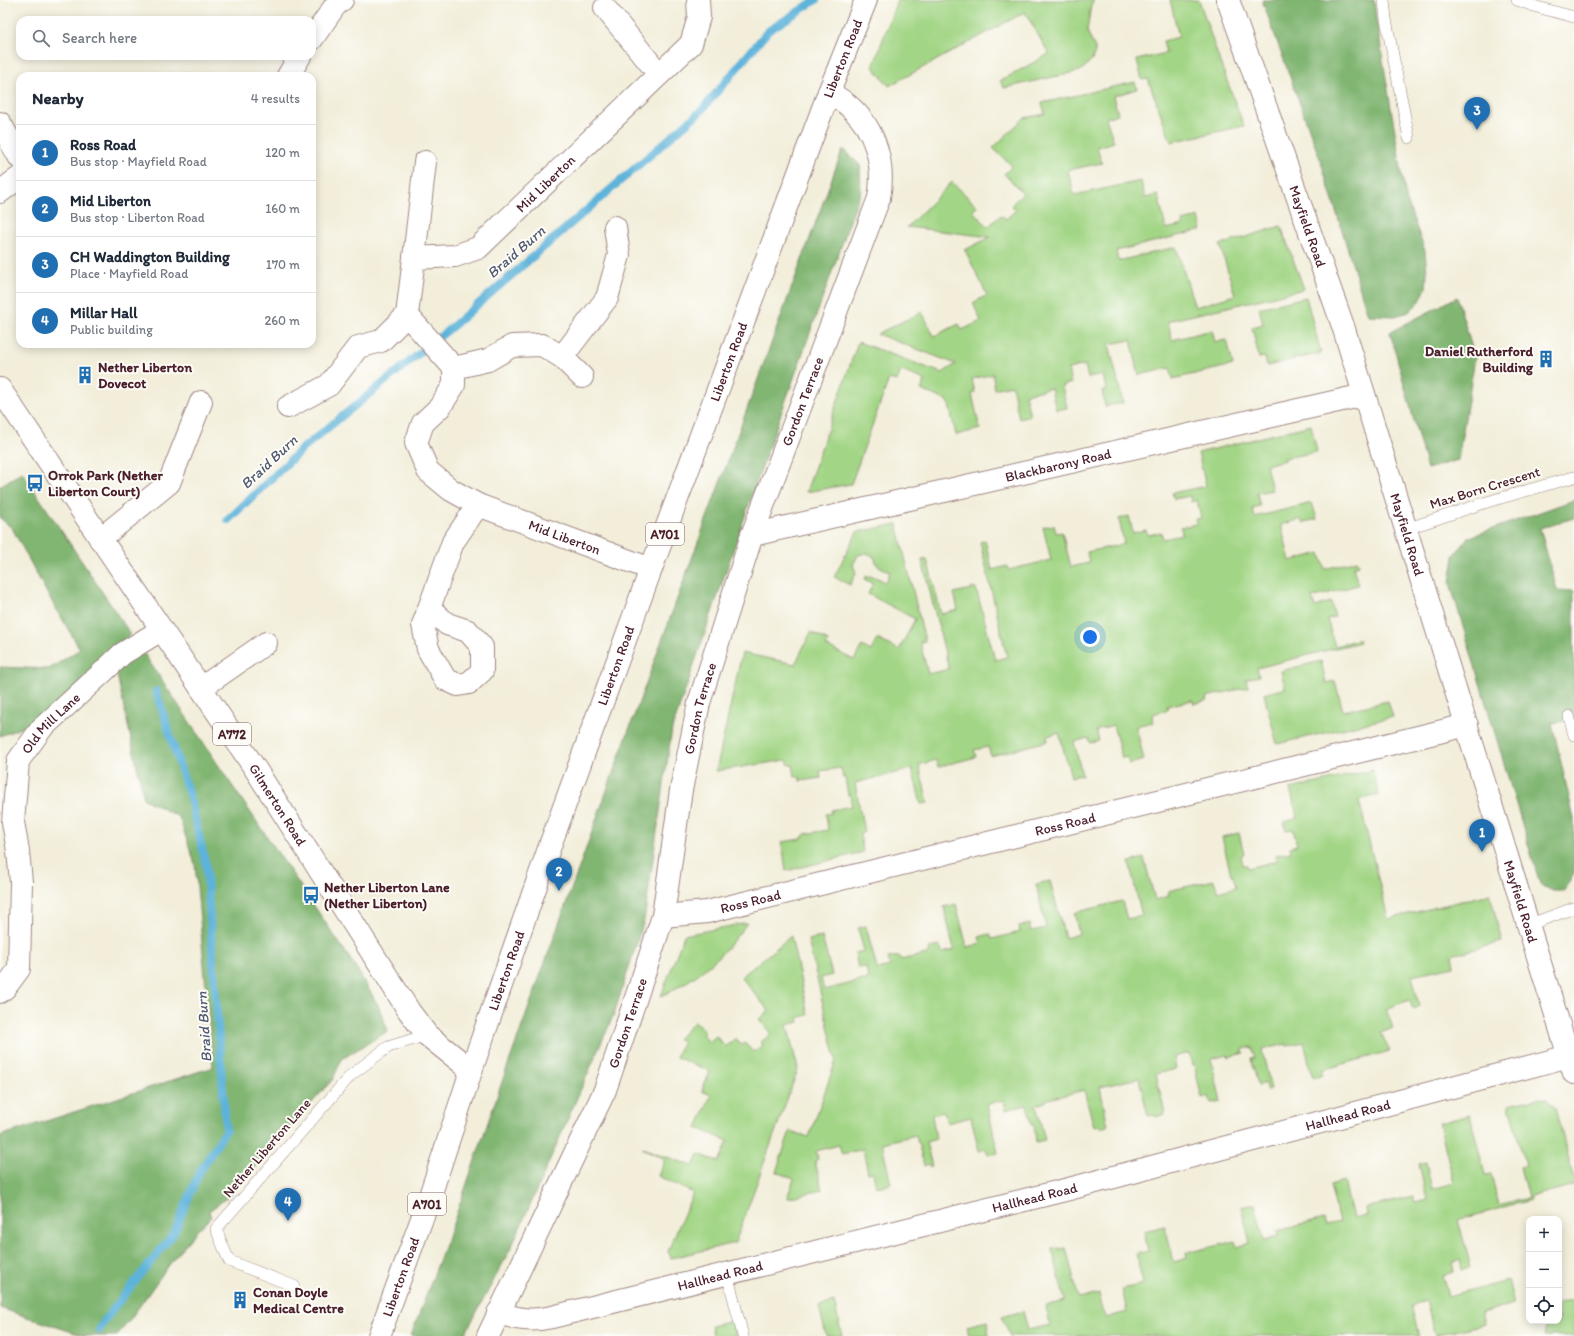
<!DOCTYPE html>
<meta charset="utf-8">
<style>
:root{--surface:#fff;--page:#f2f2f3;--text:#1f2937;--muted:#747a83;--line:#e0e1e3;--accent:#1f6fb2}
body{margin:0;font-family:Itim,sans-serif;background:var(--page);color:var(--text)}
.controls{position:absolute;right:12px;bottom:12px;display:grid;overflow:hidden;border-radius:8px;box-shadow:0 2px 10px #0003}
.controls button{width:36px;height:36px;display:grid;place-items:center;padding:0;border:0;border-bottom:1px solid var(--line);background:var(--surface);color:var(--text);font:20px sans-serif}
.you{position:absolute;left:1090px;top:637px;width:14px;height:14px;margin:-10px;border:3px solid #fff;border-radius:50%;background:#1a73e8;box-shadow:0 0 0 6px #1a73e833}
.badge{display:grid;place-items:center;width:26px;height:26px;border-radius:50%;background:var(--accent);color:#fff;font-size:13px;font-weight:700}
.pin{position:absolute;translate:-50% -33px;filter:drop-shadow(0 1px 2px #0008)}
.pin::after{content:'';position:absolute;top:21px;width:14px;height:12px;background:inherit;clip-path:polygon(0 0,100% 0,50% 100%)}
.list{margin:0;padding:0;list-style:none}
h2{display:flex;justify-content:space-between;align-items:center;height:52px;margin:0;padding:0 16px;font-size:17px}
h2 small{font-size:13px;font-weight:400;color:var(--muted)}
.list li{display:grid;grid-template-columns:26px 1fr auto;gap:12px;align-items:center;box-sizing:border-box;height:56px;padding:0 16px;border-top:1px solid var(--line)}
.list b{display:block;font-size:15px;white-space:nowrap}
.list p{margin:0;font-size:13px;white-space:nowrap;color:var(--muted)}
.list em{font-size:13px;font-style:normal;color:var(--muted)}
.icon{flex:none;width:22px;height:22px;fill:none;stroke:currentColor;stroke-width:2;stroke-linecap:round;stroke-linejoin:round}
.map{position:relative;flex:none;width:1574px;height:1336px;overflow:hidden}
.search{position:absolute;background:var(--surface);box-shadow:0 2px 10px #0003;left:16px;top:16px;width:300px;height:44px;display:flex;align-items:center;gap:10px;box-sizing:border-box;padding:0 14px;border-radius:12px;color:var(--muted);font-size:15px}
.panel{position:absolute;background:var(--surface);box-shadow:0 2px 10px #0003;left:16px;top:72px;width:300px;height:276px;border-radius:12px}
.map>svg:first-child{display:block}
.green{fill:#a2d585;stroke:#767a58}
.forest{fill:#81b672;stroke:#666a4e}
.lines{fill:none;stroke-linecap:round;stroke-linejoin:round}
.stream{stroke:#5db3da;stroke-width:8}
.lane-casing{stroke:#9e8682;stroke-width:12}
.street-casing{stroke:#9e8682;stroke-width:24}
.secondary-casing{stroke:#9e8682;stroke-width:24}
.primary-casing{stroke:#9e8682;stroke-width:24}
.lane{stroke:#fff;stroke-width:11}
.street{stroke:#fff;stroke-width:22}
.secondary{stroke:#fff;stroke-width:22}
.primary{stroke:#fff;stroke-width:22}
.labels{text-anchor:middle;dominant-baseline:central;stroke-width:4;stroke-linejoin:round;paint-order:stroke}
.shield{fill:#fdfcf7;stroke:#806168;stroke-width:1}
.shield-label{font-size:13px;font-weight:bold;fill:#4a1f2b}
.street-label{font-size:14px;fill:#4a1f2b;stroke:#fdfcf7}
.poi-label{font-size:14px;font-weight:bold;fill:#4a1f2b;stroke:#fdfcf7;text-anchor:start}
.water-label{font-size:15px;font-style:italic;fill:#525a71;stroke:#fdfcf7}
</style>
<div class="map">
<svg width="1574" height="1336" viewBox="0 0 1574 1336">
<rect width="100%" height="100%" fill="#fdfcf7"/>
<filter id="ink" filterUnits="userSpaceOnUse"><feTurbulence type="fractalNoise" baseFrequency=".025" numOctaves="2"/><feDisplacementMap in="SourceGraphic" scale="8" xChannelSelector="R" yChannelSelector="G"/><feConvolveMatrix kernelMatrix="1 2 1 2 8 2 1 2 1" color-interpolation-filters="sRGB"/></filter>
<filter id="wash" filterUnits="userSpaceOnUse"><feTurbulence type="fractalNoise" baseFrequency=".012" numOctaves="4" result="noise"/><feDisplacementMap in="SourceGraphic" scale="16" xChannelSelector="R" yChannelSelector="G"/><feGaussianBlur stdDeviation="0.9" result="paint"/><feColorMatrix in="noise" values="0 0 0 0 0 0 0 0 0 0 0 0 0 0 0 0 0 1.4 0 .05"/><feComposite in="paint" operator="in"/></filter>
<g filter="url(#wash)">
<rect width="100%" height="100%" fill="#f2eeda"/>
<path class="green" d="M 897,0 L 1094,0 L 1091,5 L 1087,31 L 1095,48 L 1095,52 L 1093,58 L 1086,66 L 1080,71 L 1004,88 L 1000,81 L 1049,54 L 1025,12 L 889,86 L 873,67 Z
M 1170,0 L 1199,0 L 1220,62 L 1244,126 L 1171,142 L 1148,79 L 1142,80 L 1137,60 L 1166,53 L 1163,41 L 1179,37 Z
M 1135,82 L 1137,89 L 1113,96 L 1118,114 L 1106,118 L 1114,142 L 1097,147 L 1102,163 L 1068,170 L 1074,195 L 1141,181 L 1145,198 L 1158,195 L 1166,229 L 1183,225 L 1182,221 L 1199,217 L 1202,230 L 1116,251 L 1118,261 L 1176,247 L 1195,307 L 1235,295 L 1220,245 L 1281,226 L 1304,289 L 1168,321 L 1172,340 L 1212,330 L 1215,342 L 1227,340 L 1233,365 L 1173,379 L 1170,368 L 1139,375 L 1131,340 L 1109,344 L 1123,403 L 1105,406 L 1102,391 L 1106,390 L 1103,375 L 1088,378 L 1085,365 L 1068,369 L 1071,383 L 1062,386 L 1067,408 L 1056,410 L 1051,388 L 1025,394 L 1030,416 L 1019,419 L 1012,385 L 994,389 L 993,374 L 972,379 L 975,393 L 972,394 L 980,429 L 956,435 L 948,401 L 921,390 L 925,380 L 901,371 L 897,381 L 889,379 L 851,484 L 806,492 L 858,342 L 942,373 L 956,364 L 877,334 L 922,312 L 934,336 L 959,324 L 962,330 L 981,321 L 973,303 L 987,295 L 965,250 L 990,237 L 907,227 L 952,182 L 977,206 L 973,211 L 988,227 L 1001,215 L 1006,219 L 1016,210 L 1011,205 L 1023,193 L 1004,174 L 1012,166 L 993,148 L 1024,118 L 1045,114 L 1042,103 Z
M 1306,297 L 1321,353 L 1267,366 L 1265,357 L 1259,358 L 1252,327 L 1263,324 L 1259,308 Z
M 1311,425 L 1317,452 L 1285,458 L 1285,460 L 1266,465 L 1272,490 L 1257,493 L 1260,506 L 1252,508 L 1255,517 L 1312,503 L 1317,519 L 1302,523 L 1301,519 L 1281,525 L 1290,561 L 1320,553 L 1325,569 L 1357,560 L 1359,565 L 1353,567 L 1358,585 L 1312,598 L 1315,607 L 1331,602 L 1335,617 L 1327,619 L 1335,646 L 1359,639 L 1360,642 L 1257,668 L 1259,676 L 1246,679 L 1248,687 L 1206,697 L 1207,700 L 1194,704 L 1193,700 L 1167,706 L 1168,710 L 1152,714 L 1153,722 L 1136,726 L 1144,760 L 1129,764 L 1127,757 L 1122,758 L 1113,725 L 1096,730 L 1099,741 L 1090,743 L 1088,738 L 1074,742 L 1082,775 L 1071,777 L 1059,733 L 1047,736 L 1048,741 L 991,756 L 988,747 L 974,750 L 976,757 L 938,767 L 936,760 L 919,765 L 928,803 L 921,804 L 912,769 L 855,783 L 864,832 L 860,834 L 863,852 L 786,871 L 782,842 L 801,839 L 805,834 L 828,830 L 826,814 L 832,813 L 831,810 L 852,806 L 850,795 L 848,795 L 845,778 L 843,778 L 841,768 L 820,771 L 821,778 L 800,781 L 800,777 L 795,777 L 793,765 L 789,765 L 787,760 L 716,771 L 742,653 L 795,664 L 811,632 L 828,641 L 826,646 L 854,660 L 862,646 L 871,651 L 877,639 L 899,650 L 915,619 L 868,594 L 873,584 L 864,579 L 865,577 L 873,576 L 886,582 L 890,572 L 877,565 L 874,557 L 867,553 L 858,555 L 853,565 L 856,573 L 850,585 L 834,577 L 857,532 L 897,524 L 925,641 L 920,642 L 928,674 L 949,669 L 922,560 L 927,559 L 941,614 L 958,610 L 954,593 L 976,588 L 995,660 L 1007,657 L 980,542 L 985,540 L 992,570 L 1007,566 L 1008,570 L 1051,560 L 1043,527 L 1054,525 L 1056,533 L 1062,532 L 1071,567 L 1089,563 L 1087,552 L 1124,544 L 1119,519 L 1129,516 L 1133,533 L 1146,530 L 1148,535 L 1161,532 L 1163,539 L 1182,535 L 1181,527 L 1196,524 L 1195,519 L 1201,518 L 1197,500 L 1191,502 L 1190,496 L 1174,499 L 1172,493 L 1206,486 L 1198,453 Z
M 1321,661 L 1326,683 L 1335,681 L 1343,711 L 1388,701 L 1393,717 L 1277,744 L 1264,694 L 1285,688 L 1281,671 Z
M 1373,770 L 1379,795 L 1359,800 L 1388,919 L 1490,894 L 1502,942 L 1452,955 L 1454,966 L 1412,975 L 1419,1006 L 1413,1009 L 1409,1000 L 1386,1009 L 1393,1028 L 1381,1033 L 1390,1051 L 1322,1070 L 1323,1075 L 1313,1078 L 1304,1042 L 1287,1046 L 1286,1044 L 1262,1050 L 1271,1089 L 1267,1090 L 1266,1083 L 1258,1085 L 1251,1059 L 1255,1058 L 1252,1047 L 1243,1049 L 1244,1053 L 1229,1057 L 1228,1055 L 1211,1059 L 1221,1101 L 1211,1103 L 1209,1096 L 1202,1098 L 1194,1065 L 1192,1065 L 1189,1053 L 1174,1057 L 1176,1069 L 1156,1074 L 1165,1114 L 1156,1117 L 1155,1115 L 1148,1116 L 1139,1078 L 1100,1087 L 1108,1126 L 1100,1128 L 1099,1126 L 1094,1127 L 1084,1090 L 1045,1100 L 1046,1102 L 1036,1105 L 1045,1140 L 1036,1142 L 1034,1125 L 1032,1125 L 1027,1105 L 1006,1110 L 1004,1100 L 987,1104 L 998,1153 L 988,1155 L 986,1149 L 979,1151 L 971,1117 L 947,1123 L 944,1112 L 932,1115 L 936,1139 L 926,1142 L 932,1166 L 930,1167 L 929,1164 L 924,1166 L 916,1135 L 882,1143 L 891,1184 L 876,1187 L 873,1172 L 868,1173 L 863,1149 L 842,1154 L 839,1145 L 816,1151 L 818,1159 L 815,1161 L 822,1190 L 787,1198 L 794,1179 L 776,1172 L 790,1131 L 809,1137 L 836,1060 L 808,940 L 822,937 L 832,975 L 821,978 L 824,990 L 868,979 L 866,967 L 858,968 L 855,953 L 864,951 L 858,928 L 866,926 L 877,969 L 890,966 L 888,958 L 899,956 L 901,960 L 930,953 L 929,948 L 940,946 L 942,953 L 954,950 L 944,907 L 956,904 L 967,947 L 981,944 L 979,937 L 990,934 L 992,939 L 1020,932 L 1019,927 L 1029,924 L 1031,931 L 1046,928 L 1036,884 L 1050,881 L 1065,938 L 1079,934 L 1074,913 L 1122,901 L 1127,919 L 1142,916 L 1129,862 L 1144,858 L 1155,900 L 1169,896 L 1168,891 L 1214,880 L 1218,892 L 1236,887 L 1233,875 L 1231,875 L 1222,837 L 1239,833 L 1244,854 L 1241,855 L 1243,865 L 1247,865 L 1248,868 L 1277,861 L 1276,855 L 1291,852 L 1290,847 L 1297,845 L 1293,829 L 1286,830 L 1284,822 L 1298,818 L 1290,789 Z
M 747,923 C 721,958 700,977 661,996 L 684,935 Z
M 791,936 L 808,1015 L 798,1018 L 799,1022 L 787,1025 L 798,1069 L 735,1243 L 671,1258 L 668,1251 L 693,1193 L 658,1176 L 665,1159 L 642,1148 L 693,1166 L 699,1154 L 719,1162 L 728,1141 L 697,1128 L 711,1095 L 702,1091 L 710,1071 L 676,1057 L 683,1041 L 678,1039 L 695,1021 L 705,1032 L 702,1034 L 709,1042 L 716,1036 L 725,1047 L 736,1038 L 741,1045 L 745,1043 L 753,1052 L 763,1045 L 761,1042 L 771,1034 L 759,1019 L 769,1011 L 741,977 Z
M 1538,1098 L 1546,1099 L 1555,1107 L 1574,1179 L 1574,1185 L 1530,1197 L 1530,1200 L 1458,1220 L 1471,1267 L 1462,1270 L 1460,1260 L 1452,1263 L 1454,1272 L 1442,1275 L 1448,1296 L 1508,1280 L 1514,1304 L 1481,1313 L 1484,1324 L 1435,1336 L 1426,1301 L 1411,1305 L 1419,1336 L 1010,1336 L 1002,1317 L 1023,1311 L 1028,1330 L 1050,1325 L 1046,1306 L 1065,1301 L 1052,1249 L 1059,1248 L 1059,1249 L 1066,1248 L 1079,1299 L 1099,1294 L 1105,1318 L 1127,1312 L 1122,1289 L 1143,1284 L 1136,1254 L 1148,1251 L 1144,1231 L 1165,1226 L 1174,1262 L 1187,1258 L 1186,1253 L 1235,1241 L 1237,1247 L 1250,1243 L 1241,1207 L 1255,1204 L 1264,1240 L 1278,1236 L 1277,1231 L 1324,1219 L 1326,1225 L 1339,1222 L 1330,1185 L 1344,1181 L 1353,1218 L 1366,1215 L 1365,1208 L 1413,1197 L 1415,1203 L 1427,1200 L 1419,1164 L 1426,1162 L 1432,1189 L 1454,1183 L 1439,1123 L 1470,1115 L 1485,1175 L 1491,1174 L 1499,1205 L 1528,1198 L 1520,1167 L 1525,1165 L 1509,1105 Z
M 1574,1300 L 1574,1336 L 1544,1336 L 1547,1321 L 1559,1321 L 1559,1304 Z
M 834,1302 L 842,1336 L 826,1336 L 819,1306 Z
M 732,1321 L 736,1336 L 713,1336 L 711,1326 Z
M 987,1321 L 989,1336 L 969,1336 L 967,1326 Z"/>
<path class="forest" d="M 1262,0 L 1374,0 L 1376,18 L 1406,198 L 1425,251 L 1427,273 L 1426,288 L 1420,301 L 1409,312 L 1395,316 L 1368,315 L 1320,159 Z
M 845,150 L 860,165 L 861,191 L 759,475 L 672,729 L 644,921 L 614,1014 L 511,1248 L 464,1336 L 411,1336 L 455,1218 L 503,1079 L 620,754 L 842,151 Z
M 1457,297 L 1475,358 L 1458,460 L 1427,469 L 1390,332 Z
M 22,472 L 129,632 L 129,636 L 44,719 L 0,736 L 0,667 L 49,669 L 80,649 L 48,595 L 12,528 L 0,518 L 0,486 Z
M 1574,500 L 1574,518 L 1540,528 L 1557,590 L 1574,591 L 1574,720 L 1552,723 L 1574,819 L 1574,874 L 1564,891 L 1552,891 L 1540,884 L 1450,583 L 1454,556 L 1467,538 Z
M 143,652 L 227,778 L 355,966 L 378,1005 L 388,1031 L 342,1059 L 333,1079 L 229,1196 L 209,1211 L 211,1217 C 173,1252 149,1297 117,1336 L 84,1336 L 0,1308 L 0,1136 L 213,1067 L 195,864 L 179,817 L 144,799 L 117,675 L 118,670 Z"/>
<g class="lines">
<path class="stream" d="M 228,520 L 302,449 L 453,326 L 701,111 L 768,31 L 816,0
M 99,1330 L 106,1318 L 174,1233 L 199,1173 L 226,1130 L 206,865 L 190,798 L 156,691"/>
</g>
</g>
<g filter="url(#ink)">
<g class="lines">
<g class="lane-casing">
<path id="lane" d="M 1384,0 L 1386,19 L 1409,138
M 1517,0 L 1537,7 L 1574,17
M 1406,529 L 1487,502 L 1574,477
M 1569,716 L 1574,735
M 1528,925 L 1574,908
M 727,1273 L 743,1336
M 294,1286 L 229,1261 L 216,1229 L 351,1075 L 388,1047 L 427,1035"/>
</g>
<g class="street-casing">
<g id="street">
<path d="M 605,8 L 659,74"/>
<path d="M 312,39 L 335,6 L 342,0"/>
<path d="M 288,76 L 300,56"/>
<path d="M 0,123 L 20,158"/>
<path d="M 0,192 L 20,177"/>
<path d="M 414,258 L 425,162"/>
<path id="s1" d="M 407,315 L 454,368 L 454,385 L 440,407 L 423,423 L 416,443 L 428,471 L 451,490 L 478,505 L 651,569"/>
<path d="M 562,357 L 582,377"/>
<path d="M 454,368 L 488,360 L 512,346 L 542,345 L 562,357 L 607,298 L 619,255 L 615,227"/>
<path id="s2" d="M 288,407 L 329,385 L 358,347 L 381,341 L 407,315 L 414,258 L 455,256 L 478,248 L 691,44 L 699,17 L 698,0"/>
<path id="s3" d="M 752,535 L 1364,395"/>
<path d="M 100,539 L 169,483 L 201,402"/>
<path d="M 429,608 L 447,624 L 468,631 L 482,647 L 482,671 L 469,683 L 458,685 L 445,679 L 428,649 L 423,625 L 453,542 L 478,505"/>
<path d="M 201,688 L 266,643"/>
<path id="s4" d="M 663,916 L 707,912 L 1467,725"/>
<path id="s5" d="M 0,992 L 5,988 L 19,969 L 21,882 L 18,851 L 13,822 L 18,761 L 41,729 L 103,672 L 122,654 L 161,630"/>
<path id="s6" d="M 498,1313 C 518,1319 530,1322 552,1317 L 1069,1189 L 1569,1056"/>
<path id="s7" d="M 488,1336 L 605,1090 L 651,953 L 663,916 L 681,790 L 699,703 L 752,535 L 879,198 C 885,165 876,130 850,107 C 844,101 836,97 829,92"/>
</g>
</g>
<g class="secondary-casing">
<g id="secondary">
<path id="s8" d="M 1228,0 L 1343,326 L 1574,1073"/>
</g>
</g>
<g class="primary-casing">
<g id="primary">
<path id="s9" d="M 0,389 L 256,770 L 409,1011 L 427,1035 L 471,1070"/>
<path id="s10" d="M 379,1336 L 428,1202 L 474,1062 L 552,840 L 651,569 L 829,92 L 866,0"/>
</g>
</g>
<use href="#lane" class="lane"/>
<use href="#street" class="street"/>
<use href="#secondary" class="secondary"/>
<use href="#primary" class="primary"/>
</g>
</g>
<defs>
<g id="building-bare" transform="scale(1.38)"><path d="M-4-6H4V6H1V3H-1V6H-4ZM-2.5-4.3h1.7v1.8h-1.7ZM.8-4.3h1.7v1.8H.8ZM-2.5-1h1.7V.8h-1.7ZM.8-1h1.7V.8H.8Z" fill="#1f6fb2" stroke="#fdfcf7" stroke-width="2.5" paint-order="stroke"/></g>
<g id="bus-bare" transform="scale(1.38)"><path d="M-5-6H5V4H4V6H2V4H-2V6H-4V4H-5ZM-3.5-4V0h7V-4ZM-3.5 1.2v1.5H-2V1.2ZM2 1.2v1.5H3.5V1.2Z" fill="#1f6fb2" stroke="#fdfcf7" stroke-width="2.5" paint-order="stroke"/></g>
</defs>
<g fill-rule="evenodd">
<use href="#building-bare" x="1546" y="359"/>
<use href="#building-bare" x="85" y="375"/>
<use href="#bus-bare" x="35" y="483"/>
<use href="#bus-bare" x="311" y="895"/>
<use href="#building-bare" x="240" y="1300"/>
</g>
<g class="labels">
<g class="shield">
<rect x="646" y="523" width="38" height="22" rx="3"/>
<rect x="213" y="723" width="38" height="22" rx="3"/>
<rect x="408" y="1193" width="38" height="22" rx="3"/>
</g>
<g class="shield-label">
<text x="665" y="534">A701</text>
<text x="232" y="734">A772</text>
<text x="427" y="1204">A701</text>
</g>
<g class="street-label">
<text stroke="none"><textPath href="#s10" startOffset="1359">Liberton Road</textPath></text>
<text stroke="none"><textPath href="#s2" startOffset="371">Mid Liberton</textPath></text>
<text stroke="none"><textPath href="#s8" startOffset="240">Mayfield Road</textPath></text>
<text stroke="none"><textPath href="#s10" startOffset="1035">Liberton Road</textPath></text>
<text stroke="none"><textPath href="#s7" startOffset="991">Gordon Terrace</textPath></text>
<text stroke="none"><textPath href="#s3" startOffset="314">Blackbarony Road</textPath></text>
<text transform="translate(1485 488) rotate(-17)">Max Born Crescent</text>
<text stroke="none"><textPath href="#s8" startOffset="564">Mayfield Road</textPath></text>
<text stroke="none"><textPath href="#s1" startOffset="342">Mid Liberton</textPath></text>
<text stroke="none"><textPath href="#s10" startOffset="711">Liberton Road</textPath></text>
<text stroke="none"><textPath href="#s7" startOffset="667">Gordon Terrace</textPath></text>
<text stroke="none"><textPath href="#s5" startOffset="289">Old Mill Lane</textPath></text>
<text stroke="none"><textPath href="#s9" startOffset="500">Gilmerton Road</textPath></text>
<text stroke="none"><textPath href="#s4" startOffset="413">Ross Road</textPath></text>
<text stroke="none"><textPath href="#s4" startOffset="89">Ross Road</textPath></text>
<text stroke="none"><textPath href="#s8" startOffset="948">Mayfield Road</textPath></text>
<text stroke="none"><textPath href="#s10" startOffset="387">Liberton Road</textPath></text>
<text stroke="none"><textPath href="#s7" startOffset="343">Gordon Terrace</textPath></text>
<text stroke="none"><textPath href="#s6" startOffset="876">Hallhead Road</textPath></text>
<text transform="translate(267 1148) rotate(-49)">Nether Liberton Lane</text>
<text stroke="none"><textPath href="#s6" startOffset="552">Hallhead Road</textPath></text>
<text stroke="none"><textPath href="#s6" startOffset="228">Hallhead Road</textPath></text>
<text stroke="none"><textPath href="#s10" startOffset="63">Liberton Road</textPath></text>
</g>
<g class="poi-label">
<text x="1533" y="351" text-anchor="end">Daniel Rutherford<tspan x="1533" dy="16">Building</tspan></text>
<text x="98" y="367">Nether Liberton<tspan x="98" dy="16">Dovecot</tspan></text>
<text x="48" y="475">Orrok Park (Nether<tspan x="48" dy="16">Liberton Court)</tspan></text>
<text x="324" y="887">Nether Liberton Lane<tspan x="324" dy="16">(Nether Liberton)</tspan></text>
<text x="253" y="1292">Conan Doyle<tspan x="253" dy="16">Medical Centre</tspan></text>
</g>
<g class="water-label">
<text transform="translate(516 252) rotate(-41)">Braid Burn</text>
<text transform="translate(269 462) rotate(-43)">Braid Burn</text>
<text transform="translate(204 1027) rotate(-94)">Braid Burn</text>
</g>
</g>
</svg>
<div class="controls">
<button>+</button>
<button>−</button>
<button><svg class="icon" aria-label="locate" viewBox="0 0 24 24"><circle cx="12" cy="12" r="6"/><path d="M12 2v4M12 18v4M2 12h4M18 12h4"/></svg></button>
</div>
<div class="you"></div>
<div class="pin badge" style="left:1482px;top:852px">1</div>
<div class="pin badge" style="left:559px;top:891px">2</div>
<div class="pin badge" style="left:1477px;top:130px">3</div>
<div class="pin badge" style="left:288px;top:1221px">4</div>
<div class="search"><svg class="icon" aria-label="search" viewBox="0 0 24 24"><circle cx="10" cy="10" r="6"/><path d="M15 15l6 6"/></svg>Search here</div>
<section class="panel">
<h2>Nearby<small>4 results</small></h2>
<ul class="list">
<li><span class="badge">1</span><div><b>Ross Road</b><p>Bus stop · Mayfield Road</p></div><em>120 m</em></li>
<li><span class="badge">2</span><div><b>Mid Liberton</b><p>Bus stop · Liberton Road</p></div><em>160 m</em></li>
<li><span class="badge">3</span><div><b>CH Waddington Building</b><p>Place · Mayfield Road</p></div><em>170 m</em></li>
<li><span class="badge">4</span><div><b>Millar Hall</b><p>Public building</p></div><em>260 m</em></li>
</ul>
</section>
</div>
